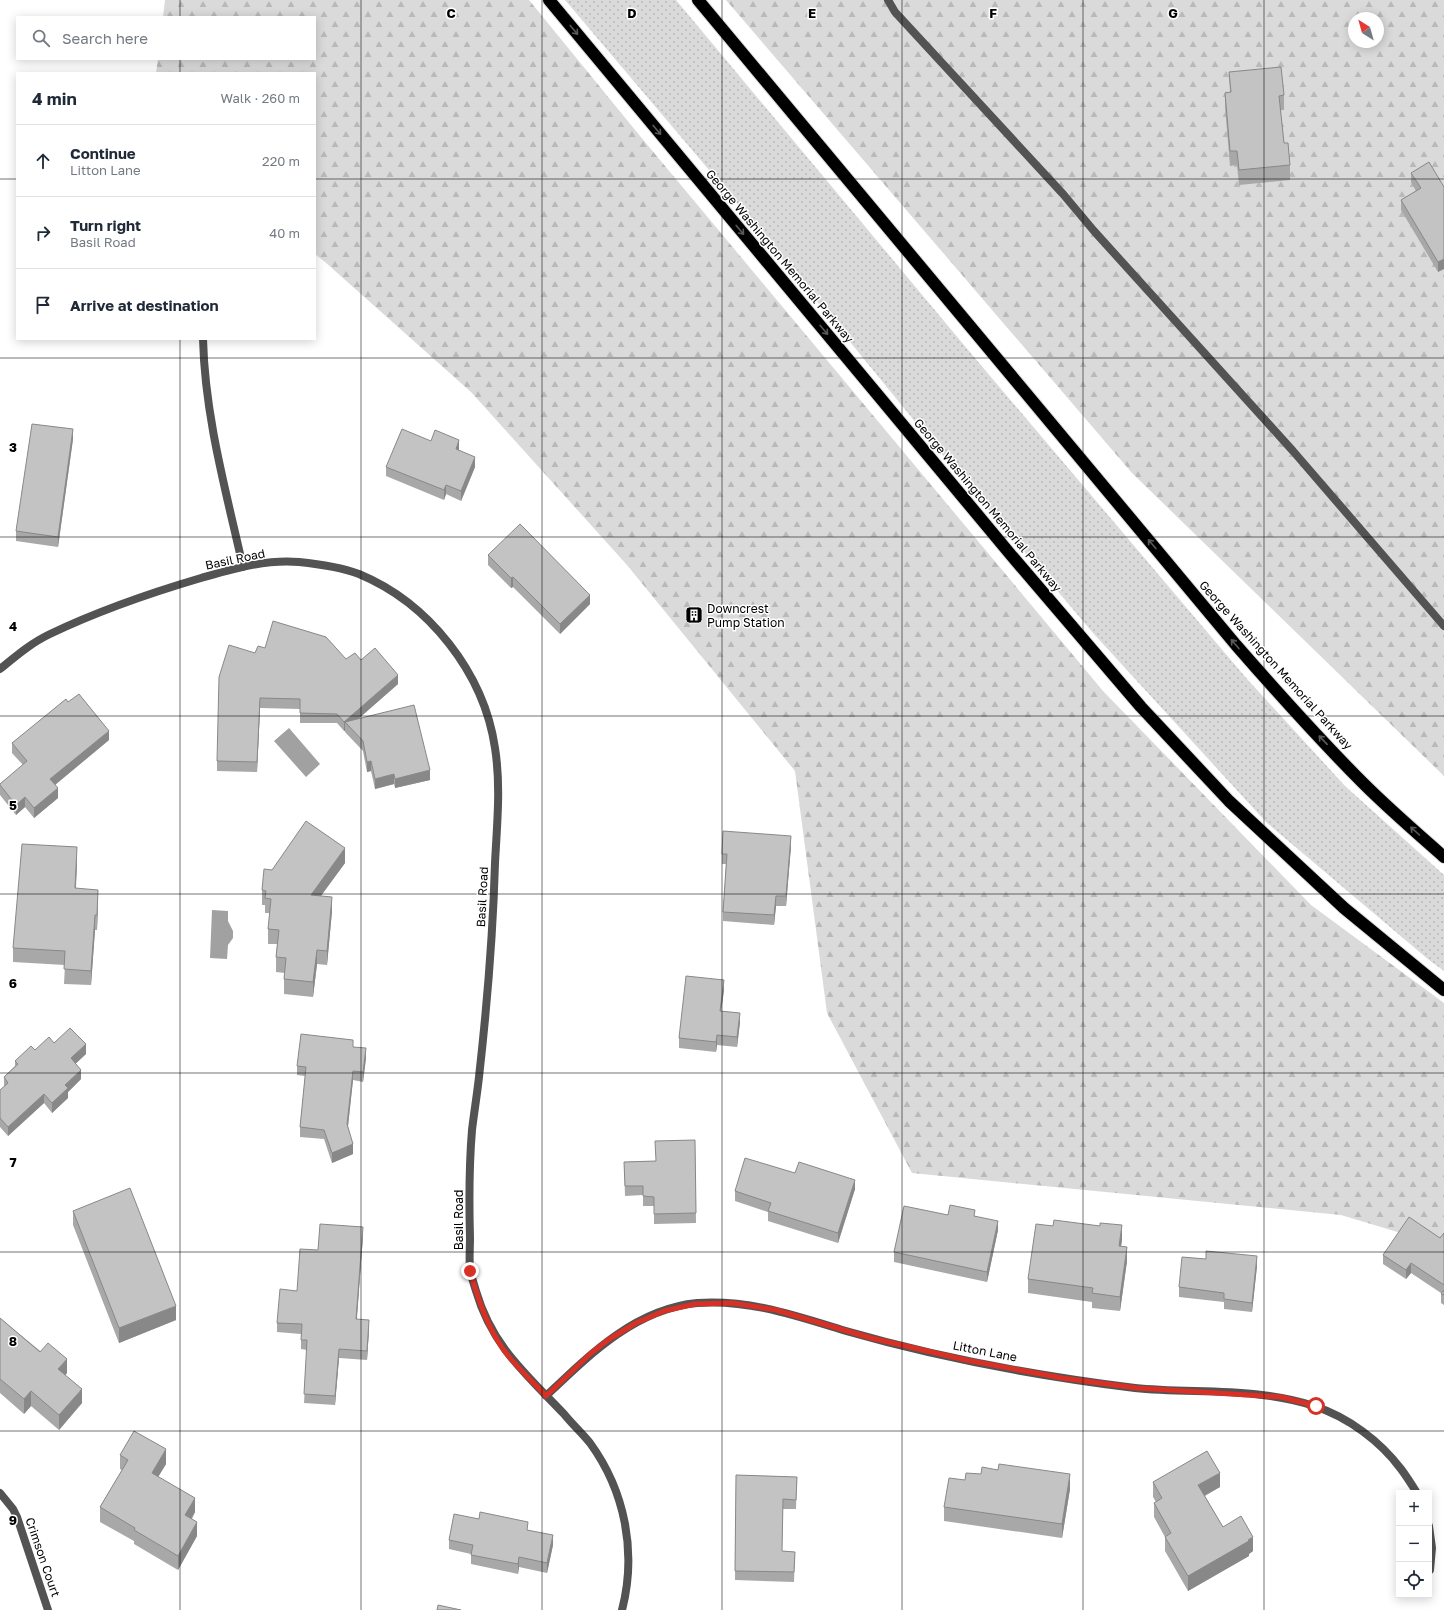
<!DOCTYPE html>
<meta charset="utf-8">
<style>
:root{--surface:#fff;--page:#f6f6f7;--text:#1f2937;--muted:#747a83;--line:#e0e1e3}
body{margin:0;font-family:"Golos Text",sans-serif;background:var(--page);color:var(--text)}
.controls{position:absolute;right:12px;bottom:12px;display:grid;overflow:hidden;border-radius:0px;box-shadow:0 2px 10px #0003}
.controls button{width:36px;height:36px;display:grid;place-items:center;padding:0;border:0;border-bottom:1px solid var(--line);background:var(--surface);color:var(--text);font:20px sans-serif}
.compass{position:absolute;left:1348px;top:12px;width:36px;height:36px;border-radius:50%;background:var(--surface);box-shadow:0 2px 10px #0003;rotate:323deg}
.stop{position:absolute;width:12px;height:12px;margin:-9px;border:3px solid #d93025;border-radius:50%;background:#fff}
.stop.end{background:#d93025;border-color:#fff;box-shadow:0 1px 4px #0008}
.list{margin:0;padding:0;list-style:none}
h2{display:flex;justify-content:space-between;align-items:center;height:52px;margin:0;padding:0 16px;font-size:17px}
h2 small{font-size:13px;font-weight:400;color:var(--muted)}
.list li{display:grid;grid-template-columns:26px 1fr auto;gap:12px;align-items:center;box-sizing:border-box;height:72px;padding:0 16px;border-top:1px solid var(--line)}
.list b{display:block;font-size:15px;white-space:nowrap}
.list p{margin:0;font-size:13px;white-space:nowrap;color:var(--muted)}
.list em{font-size:13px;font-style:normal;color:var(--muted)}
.icon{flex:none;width:22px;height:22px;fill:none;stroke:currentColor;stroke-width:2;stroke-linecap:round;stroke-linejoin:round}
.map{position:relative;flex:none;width:1444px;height:1610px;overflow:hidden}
.search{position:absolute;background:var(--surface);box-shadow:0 2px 10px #0003;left:16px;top:16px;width:300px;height:44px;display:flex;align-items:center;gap:10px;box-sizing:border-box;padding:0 14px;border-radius:0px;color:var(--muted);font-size:15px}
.panel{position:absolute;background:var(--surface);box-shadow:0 2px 10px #0003;left:16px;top:72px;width:300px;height:268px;border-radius:0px}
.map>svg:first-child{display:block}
.grass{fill:url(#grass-dots)}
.forest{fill:url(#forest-firs);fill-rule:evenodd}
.water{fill:#a1a1a1}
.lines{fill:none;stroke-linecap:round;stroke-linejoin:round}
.highway-casing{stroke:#dbdbdb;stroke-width:14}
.street{stroke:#535353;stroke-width:8}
.highway{stroke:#000;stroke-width:12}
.wall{fill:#a8a8a8}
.shaded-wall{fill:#888}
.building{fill:#c3c3c3;stroke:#888}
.oneway{stroke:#595959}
.route{stroke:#d93025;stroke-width:5}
.grid{fill:none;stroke:#000;stroke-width:1;stroke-opacity:0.55}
.labels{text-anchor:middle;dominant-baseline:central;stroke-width:3;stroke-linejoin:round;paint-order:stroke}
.street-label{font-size:12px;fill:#000;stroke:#fff}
.poi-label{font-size:12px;fill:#000;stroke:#fff;text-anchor:start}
.grid-label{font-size:13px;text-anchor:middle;font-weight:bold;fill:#000;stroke:#fff;stroke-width:3;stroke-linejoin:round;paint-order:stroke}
</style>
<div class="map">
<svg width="1444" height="1610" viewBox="0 0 1444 1610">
<defs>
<pattern id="grass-dots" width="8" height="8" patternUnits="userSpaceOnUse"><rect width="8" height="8" fill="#dadada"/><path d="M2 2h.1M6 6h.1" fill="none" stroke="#b9b9b9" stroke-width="1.8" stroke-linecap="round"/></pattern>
<pattern id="forest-firs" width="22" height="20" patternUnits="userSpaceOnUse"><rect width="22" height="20" fill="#dadada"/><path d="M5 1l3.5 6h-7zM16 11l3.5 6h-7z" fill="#b9b9b9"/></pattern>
</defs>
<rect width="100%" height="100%" fill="#fff"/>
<path class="grass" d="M 565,0 L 676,0 L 974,357 L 1247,679 L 1345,786 L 1444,875 L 1444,971 L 1429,960 L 1266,822 L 1093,633 L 930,440 L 731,196 Z"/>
<path class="forest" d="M 165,0 L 529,0 L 640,136 L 1103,691 L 1311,905 L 1444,1003 L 1444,1246 L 1341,1215 L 912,1173 L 827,1013 L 795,771 L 627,565 L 471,392 L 325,262 L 315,254 L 315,73 L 156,73 L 158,59 L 315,59 L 315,17 L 163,17 Z
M 726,0 L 1444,0 L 1444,776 L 1132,473 ZM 1354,18 L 1378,18 L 1378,42 L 1354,42 Z"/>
<path class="water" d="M 289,728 L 320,764 L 306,777 L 274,741 Z
M 212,910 L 228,911 L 228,921 L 233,931 L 233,938 L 228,945 L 227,959 L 210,958 Z"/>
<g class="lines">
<g class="highway-casing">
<path id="highway" d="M 549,0 L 1011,555 L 1141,707 L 1229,801 L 1344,908 L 1444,990
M 698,0 L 1236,645 C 1277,692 1319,739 1363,783 C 1389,809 1417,833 1444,857"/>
</g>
<path class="street" d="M 888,0 L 895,12 L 1063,194 L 1094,231 L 1293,451 L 1444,626
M 203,339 C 205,417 226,491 243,567
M 0,669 C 16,656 31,643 50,634 C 98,611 150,593 201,578 C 233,569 265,559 299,562 C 319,564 340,567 359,574 C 429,603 484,673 495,748 C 501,786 497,824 495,863 C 493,934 487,1006 479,1077 C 477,1095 474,1113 472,1130 C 469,1166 469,1202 470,1238 C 470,1248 469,1259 470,1269 C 471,1276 474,1284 476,1291 C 492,1346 526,1374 564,1414 C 572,1424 582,1433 590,1443 C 625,1491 637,1552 622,1610
M 546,1396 C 589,1355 635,1309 697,1303 C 749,1299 797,1316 846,1331 C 940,1358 1038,1376 1135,1388 C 1193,1394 1258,1387 1314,1406 C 1348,1417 1380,1441 1401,1469 C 1407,1477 1412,1485 1417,1493
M 0,1493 L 13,1509 L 17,1517 L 48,1610
M 1429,1526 L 1432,1548 L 1430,1570"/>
<use href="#highway" class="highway"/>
</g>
<path class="wall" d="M 1229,72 L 1284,95 L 1284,110 L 1280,110 L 1284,143 L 1290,165 L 1290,180 L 1239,185 L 1237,165 L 1230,166 L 1225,107 L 1225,93 L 1230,92 Z
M 1411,173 L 1444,187 L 1438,272 L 1401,210 L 1401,200 L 1416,191 L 1411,182 Z
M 73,439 L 58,547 L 16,541 L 16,531 Z
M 431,441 L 459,450 L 475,467 L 461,501 L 446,494 L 444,500 L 386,476 L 386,467 Z
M 488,555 L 590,604 L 560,634 L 513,587 L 511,588 L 488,565 Z
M 265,648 L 346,659 L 361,660 L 398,684 L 358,719 L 430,780 L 395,788 L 394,784 L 375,789 L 371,771 L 367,772 L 363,751 L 345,732 L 345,731 L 344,731 L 337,723 L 300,723 L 300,709 L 260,708 L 257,772 L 217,771 L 217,761 L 255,653 Z
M 68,702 L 109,740 L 55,785 L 58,798 L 34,818 L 25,807 L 16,815 L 0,795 L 0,784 L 23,765 L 12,753 L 12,743 Z
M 791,846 L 786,906 L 776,906 L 774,925 L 723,921 L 723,912 L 726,864 L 722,864 L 722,854 Z
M 77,862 L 76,888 L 98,904 L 97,930 L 95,930 L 91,985 L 64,984 L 65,965 L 13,962 L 13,948 Z
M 345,863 L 321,896 L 332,911 L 327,965 L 317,964 L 313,997 L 284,994 L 284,979 L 285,973 L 276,972 L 276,957 L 277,944 L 268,944 L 268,929 L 270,913 L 265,913 L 265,905 L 262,905 L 262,890 L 272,870 Z
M 724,990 L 721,1011 L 740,1022 L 737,1047 L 717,1045 L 716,1052 L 679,1048 L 679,1038 Z
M 54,1043 L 86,1054 L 75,1064 L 81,1079 L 68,1092 L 68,1098 L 52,1113 L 44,1103 L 8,1136 L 0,1127 L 0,1090 L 4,1087 L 4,1077 L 15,1066 L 15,1061 L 35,1050 Z
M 353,1047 L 366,1058 L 363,1082 L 353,1080 L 348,1127 L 353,1154 L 332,1163 L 324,1139 L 300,1137 L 300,1127 L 305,1076 L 297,1075 L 297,1066 Z
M 695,1140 L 696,1223 L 654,1224 L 654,1206 L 643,1206 L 643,1195 L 625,1196 L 624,1162 L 655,1161 Z
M 795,1173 L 855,1189 L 838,1243 L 768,1221 L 768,1212 L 735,1201 L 735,1191 Z
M 73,1211 L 176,1320 L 119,1343 L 73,1225 Z
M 948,1215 L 975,1216 L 998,1230 L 987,1282 L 894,1262 L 894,1252 Z
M 1444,1233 L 1444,1305 L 1441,1303 L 1441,1293 L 1411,1273 L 1406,1279 L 1383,1264 L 1383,1255 L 1440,1238 Z
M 363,1236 L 357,1319 L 369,1329 L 367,1360 L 339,1358 L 335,1405 L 304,1403 L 307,1350 L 301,1349 L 301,1334 L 277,1332 L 277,1323 L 297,1291 Z
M 1122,1240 L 1121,1246 L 1127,1261 L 1120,1311 L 1092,1308 L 1092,1302 L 1028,1293 L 1028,1279 Z
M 1257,1266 L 1252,1312 L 1224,1309 L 1224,1302 L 1179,1297 L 1179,1287 Z
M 0,1318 L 67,1373 L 65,1375 L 82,1403 L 59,1430 L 31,1406 L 24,1414 L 0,1393 Z
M 120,1455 L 166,1464 L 158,1477 L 195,1512 L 192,1519 L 197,1536 L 178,1570 L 134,1544 L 134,1541 L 100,1522 L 100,1507 L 122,1470 L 120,1469 Z
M 736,1475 L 797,1477 L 796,1509 L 783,1509 L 782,1551 L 795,1552 L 794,1582 L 735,1580 Z
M 965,1480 L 1070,1489 L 1062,1538 L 944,1521 L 944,1507 Z
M 1153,1482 L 1220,1487 L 1205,1496 L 1223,1527 L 1253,1551 L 1249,1554 L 1249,1556 L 1188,1591 L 1165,1551 L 1165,1537 L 1154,1517 L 1154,1503 L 1156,1502 L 1153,1497 Z
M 528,1530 L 553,1545 L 547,1573 L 519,1567 L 518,1574 L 471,1564 L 471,1554 L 449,1549 L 449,1540 Z"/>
<path class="shaded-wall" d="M 1444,259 L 1444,269 L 1438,272 L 1438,262 Z
M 73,429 L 73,439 L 58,547 L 58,537 Z
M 459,440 L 459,450 L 456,459 L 456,449 Z
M 475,457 L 475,467 L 461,501 L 461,491 Z
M 446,485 L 446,494 L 444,500 L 444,490 Z
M 513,577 L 513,587 L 511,588 L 511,578 Z
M 590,595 L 590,604 L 560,634 L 560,624 Z
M 398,675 L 398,684 L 349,727 L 345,722 L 345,731 L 344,731 L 344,722 Z
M 260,698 L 260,708 L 257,772 L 257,762 Z
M 109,731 L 109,740 L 50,789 L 50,779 Z
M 371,761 L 371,771 L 367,772 L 367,762 Z
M 430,770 L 430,780 L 395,788 L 395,779 Z
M 394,774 L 394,784 L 375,789 L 375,779 Z
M 58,788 L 58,798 L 34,818 L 34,808 Z
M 25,797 L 25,807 L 16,815 L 16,805 Z
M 791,836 L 791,846 L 786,906 L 786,896 Z
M 77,847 L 77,862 L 75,903 L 75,888 Z
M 345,848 L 345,863 L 311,909 L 311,895 Z
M 98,890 L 98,904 L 97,930 L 97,915 Z
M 776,896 L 776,906 L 774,925 L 774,915 Z
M 332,897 L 332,911 L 327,965 L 327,951 Z
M 95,915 L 95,930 L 91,985 L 91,971 Z
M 317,950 L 317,964 L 313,997 L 313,982 Z
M 724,980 L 724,990 L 720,1020 L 720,1011 Z
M 740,1013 L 740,1022 L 737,1047 L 737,1037 Z
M 717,1035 L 717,1045 L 716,1052 L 716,1042 Z
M 86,1044 L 86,1054 L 71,1068 L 71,1058 Z
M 366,1048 L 366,1058 L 363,1082 L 363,1072 Z
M 81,1070 L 81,1079 L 68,1092 L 68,1098 L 52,1113 L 52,1103 L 65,1085 Z
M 353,1071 L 353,1080 L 347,1134 L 347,1124 Z
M 44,1094 L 44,1103 L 8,1136 L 8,1127 Z
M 353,1144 L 353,1154 L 332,1163 L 332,1153 Z
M 855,1180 L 855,1189 L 838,1243 L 838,1233 Z
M 998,1221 L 998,1230 L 987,1282 L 987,1272 Z
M 1122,1225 L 1122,1240 L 1119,1260 L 1119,1246 Z
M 363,1227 L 363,1236 L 356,1328 L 356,1319 Z
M 1127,1247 L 1127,1261 L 1120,1311 L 1120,1297 Z
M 1257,1256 L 1257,1266 L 1252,1312 L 1252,1303 Z
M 1411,1263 L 1411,1273 L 1406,1279 L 1406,1270 Z
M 176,1306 L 176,1320 L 119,1343 L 119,1328 Z
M 369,1320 L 369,1329 L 367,1360 L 367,1351 Z
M 339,1349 L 339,1358 L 335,1405 L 335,1396 Z
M 67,1359 L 67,1373 L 58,1384 L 58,1369 Z
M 82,1389 L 82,1403 L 59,1430 L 59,1415 Z
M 31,1391 L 31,1406 L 24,1414 L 24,1399 Z
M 166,1449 L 166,1464 L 152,1487 L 152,1473 Z
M 1220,1473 L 1220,1487 L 1198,1499 L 1198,1485 Z
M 1070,1474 L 1070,1489 L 1062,1538 L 1062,1524 Z
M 195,1498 L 195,1512 L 185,1529 L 185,1515 Z
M 197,1522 L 197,1536 L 178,1570 L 178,1556 Z
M 553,1535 L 553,1545 L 547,1573 L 547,1563 Z
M 1253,1537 L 1253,1551 L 1249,1554 L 1249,1556 L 1188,1591 L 1188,1576 Z
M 519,1557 L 519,1567 L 518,1574 L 518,1564 Z"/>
<path class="building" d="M 1281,67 L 1284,95 L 1279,96 L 1284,143 L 1288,143 L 1290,165 L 1239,170 L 1237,151 L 1230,151 L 1225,93 L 1231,92 L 1229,72 Z
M 1429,162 L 1444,187 L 1444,259 L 1438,262 L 1401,200 L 1421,188 L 1411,173 Z
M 32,424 L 73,429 L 58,537 L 16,531 Z
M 402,429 L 431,441 L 435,430 L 459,440 L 456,449 L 475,457 L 461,491 L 446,485 L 444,490 L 386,467 Z
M 520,524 L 590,595 L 560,624 L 513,577 L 511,578 L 488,555 Z
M 273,621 L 326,637 L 346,659 L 355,653 L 361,660 L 375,648 L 398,675 L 344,722 L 337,714 L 300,713 L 300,699 L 260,698 L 257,762 L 217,761 L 219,677 L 229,645 L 255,653 L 258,646 L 265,648 Z
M 79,694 L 109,731 L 50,779 L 58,788 L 34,808 L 25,797 L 16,805 L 0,785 L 0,784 L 27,761 L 12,743 L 66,699 L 68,702 Z
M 414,705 L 430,770 L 395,779 L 394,774 L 375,779 L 371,761 L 367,762 L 363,741 L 345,722 Z
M 306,821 L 345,848 L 311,895 L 332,897 L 327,951 L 317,950 L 313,982 L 284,979 L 286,958 L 276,957 L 279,930 L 268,929 L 271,899 L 265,898 L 266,891 L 262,890 L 264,869 L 272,870 Z
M 723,831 L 791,836 L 786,896 L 776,896 L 774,915 L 723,912 L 727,854 L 722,854 Z
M 22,844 L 77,847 L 75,888 L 98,890 L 97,915 L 95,915 L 91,971 L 64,969 L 65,951 L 13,948 Z
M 686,976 L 724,980 L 720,1011 L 740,1013 L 737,1037 L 717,1035 L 716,1042 L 679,1038 Z
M 70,1028 L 86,1044 L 71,1058 L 81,1070 L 65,1085 L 68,1088 L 52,1103 L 44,1094 L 8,1127 L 0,1118 L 0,1090 L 8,1083 L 4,1077 L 18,1064 L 15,1061 L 31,1046 L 35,1050 L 49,1037 L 54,1043 Z
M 301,1034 L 353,1040 L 353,1047 L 366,1048 L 363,1072 L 353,1071 L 347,1124 L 353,1144 L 332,1153 L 324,1130 L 300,1127 L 306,1067 L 297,1066 Z
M 695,1140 L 696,1213 L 654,1214 L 654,1197 L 643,1196 L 643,1186 L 625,1186 L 624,1162 L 656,1161 L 655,1141 Z
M 745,1158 L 795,1173 L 799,1162 L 855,1180 L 838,1233 L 768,1211 L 771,1203 L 735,1191 Z
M 130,1188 L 176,1306 L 119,1328 L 73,1211 Z
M 950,1205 L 975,1210 L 974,1216 L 998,1221 L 987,1272 L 894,1252 L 904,1206 L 948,1215 Z
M 1409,1217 L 1440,1238 L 1444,1233 L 1444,1285 L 1411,1263 L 1406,1270 L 1383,1255 Z
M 1054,1220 L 1100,1226 L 1100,1223 L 1122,1225 L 1119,1246 L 1127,1247 L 1120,1297 L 1092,1293 L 1093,1288 L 1028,1279 L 1036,1224 L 1053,1226 Z
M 320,1224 L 363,1227 L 356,1319 L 369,1320 L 367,1351 L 339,1349 L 335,1396 L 304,1394 L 307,1340 L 301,1340 L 302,1324 L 277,1323 L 280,1289 L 297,1291 L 300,1249 L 318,1250 Z
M 1206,1251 L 1257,1256 L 1252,1303 L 1224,1299 L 1224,1293 L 1179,1287 L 1182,1257 L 1206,1259 Z
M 1444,1290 L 1444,1295 L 1441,1294 Z
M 0,1318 L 40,1352 L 48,1343 L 67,1359 L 58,1369 L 82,1389 L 59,1415 L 31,1391 L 24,1399 L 0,1379 Z
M 134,1431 L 166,1449 L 152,1473 L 195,1498 L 185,1515 L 197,1522 L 178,1556 L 134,1530 L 135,1528 L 100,1507 L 128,1460 L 120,1455 Z
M 1207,1451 L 1220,1473 L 1198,1485 L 1223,1527 L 1241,1516 L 1253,1537 L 1248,1540 L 1249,1541 L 1188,1576 L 1165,1537 L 1171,1533 L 1154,1503 L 1162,1498 L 1153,1482 Z
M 999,1464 L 1070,1474 L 1062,1524 L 944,1507 L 949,1478 L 965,1480 L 966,1473 L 981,1474 L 982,1467 L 998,1470 Z
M 736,1475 L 797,1477 L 796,1500 L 783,1499 L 782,1551 L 795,1552 L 794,1572 L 735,1571 Z
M 480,1512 L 528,1522 L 527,1530 L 553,1535 L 547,1563 L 519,1557 L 518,1564 L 471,1555 L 473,1545 L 449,1540 L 454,1514 L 479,1519 Z
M 438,1605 L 461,1610 L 437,1610 Z"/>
<defs><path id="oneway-shaft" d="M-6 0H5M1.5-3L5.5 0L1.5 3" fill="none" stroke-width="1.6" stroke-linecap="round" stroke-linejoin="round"/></defs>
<g class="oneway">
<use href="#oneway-shaft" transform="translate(574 30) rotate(50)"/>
<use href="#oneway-shaft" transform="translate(657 130) rotate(50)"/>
<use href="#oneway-shaft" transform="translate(740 230) rotate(50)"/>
<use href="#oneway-shaft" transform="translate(824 330) rotate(50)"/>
<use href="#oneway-shaft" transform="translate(1152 544) rotate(-130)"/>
<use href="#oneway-shaft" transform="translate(1235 644) rotate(-131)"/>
<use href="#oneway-shaft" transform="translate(1323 740) rotate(-133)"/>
<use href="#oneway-shaft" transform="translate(1415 831) rotate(-138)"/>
</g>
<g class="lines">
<path class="route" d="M 470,1271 C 479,1302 489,1333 510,1358 C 521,1371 534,1383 546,1396 L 590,1354 L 608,1340 L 636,1323 L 664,1311 L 695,1304 L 732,1303 L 776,1310 L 871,1338 L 966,1360 L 1062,1378 L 1137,1388 L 1281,1397 L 1316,1406"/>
</g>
<path class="grid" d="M 180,0 L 180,17M 361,0 L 361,1610M 542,0 L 542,1610M 722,0 L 722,1610M 902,0 L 902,1610M 1083,0 L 1083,1610M 1264,0 L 1264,1610M 180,59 L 180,73M 0,179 L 17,179M 315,179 L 1444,179M 180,339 L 180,1610M 0,358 L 1444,358M 0,537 L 1444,537M 0,716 L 1444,716M 0,894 L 1444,894M 0,1073 L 1444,1073M 0,1252 L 1444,1252M 0,1431 L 1444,1431"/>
<defs>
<g id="building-square" transform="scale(0.9)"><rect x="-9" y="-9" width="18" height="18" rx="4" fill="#000" stroke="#fff"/><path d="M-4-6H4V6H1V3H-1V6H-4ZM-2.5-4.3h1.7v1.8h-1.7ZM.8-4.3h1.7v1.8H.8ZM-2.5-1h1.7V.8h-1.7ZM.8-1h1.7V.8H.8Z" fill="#fff"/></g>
</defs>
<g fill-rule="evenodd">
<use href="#building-square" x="694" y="615"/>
</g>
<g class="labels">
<g class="street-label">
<text transform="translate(780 256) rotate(50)">George Washington Memorial Parkway</text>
<text transform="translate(988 505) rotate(50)">George Washington Memorial Parkway</text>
<text transform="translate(235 559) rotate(-12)">Basil Road</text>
<text transform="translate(1276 665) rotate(48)">George Washington Memorial Parkway</text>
<text transform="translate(482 897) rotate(-87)">Basil Road</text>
<text transform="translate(458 1220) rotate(-90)">Basil Road</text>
<text transform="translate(985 1351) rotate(11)">Litton Lane</text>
<text transform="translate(43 1557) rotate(71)">Crimson Court</text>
</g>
<g class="poi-label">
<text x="707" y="608">Downcrest<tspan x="707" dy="14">Pump Station</tspan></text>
</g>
</g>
<g class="grid-label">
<text x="451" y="18">C</text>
<text x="632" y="18">D</text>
<text x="812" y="18">E</text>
<text x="993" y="18">F</text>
<text x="1173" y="18">G</text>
<text x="13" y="452">3</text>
<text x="13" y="631">4</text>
<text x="13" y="810">5</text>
<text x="13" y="988">6</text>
<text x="13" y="1167">7</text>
<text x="13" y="1346">8</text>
<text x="13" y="1525">9</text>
</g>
</svg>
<div class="controls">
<button>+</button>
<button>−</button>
<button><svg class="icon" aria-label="locate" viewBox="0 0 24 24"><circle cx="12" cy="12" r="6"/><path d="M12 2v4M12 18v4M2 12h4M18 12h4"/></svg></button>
</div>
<svg class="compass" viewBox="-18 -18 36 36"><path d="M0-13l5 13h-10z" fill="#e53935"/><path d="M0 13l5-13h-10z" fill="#747a83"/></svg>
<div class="stop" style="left:1316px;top:1406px"></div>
<div class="stop end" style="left:470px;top:1271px"></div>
<div class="search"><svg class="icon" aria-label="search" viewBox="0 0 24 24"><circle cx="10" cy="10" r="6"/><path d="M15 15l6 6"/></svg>Search here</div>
<section class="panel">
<h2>4 min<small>Walk · 260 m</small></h2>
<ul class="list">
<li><svg class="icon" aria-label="ahead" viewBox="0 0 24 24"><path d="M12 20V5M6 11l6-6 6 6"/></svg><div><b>Continue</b><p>Litton Lane</p></div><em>220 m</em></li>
<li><svg class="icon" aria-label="right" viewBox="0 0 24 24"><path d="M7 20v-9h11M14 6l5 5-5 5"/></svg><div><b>Turn right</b><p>Basil Road</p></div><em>40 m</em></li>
<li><svg class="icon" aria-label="arrive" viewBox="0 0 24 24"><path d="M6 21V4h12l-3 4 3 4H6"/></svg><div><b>Arrive at destination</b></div></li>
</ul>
</section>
</div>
